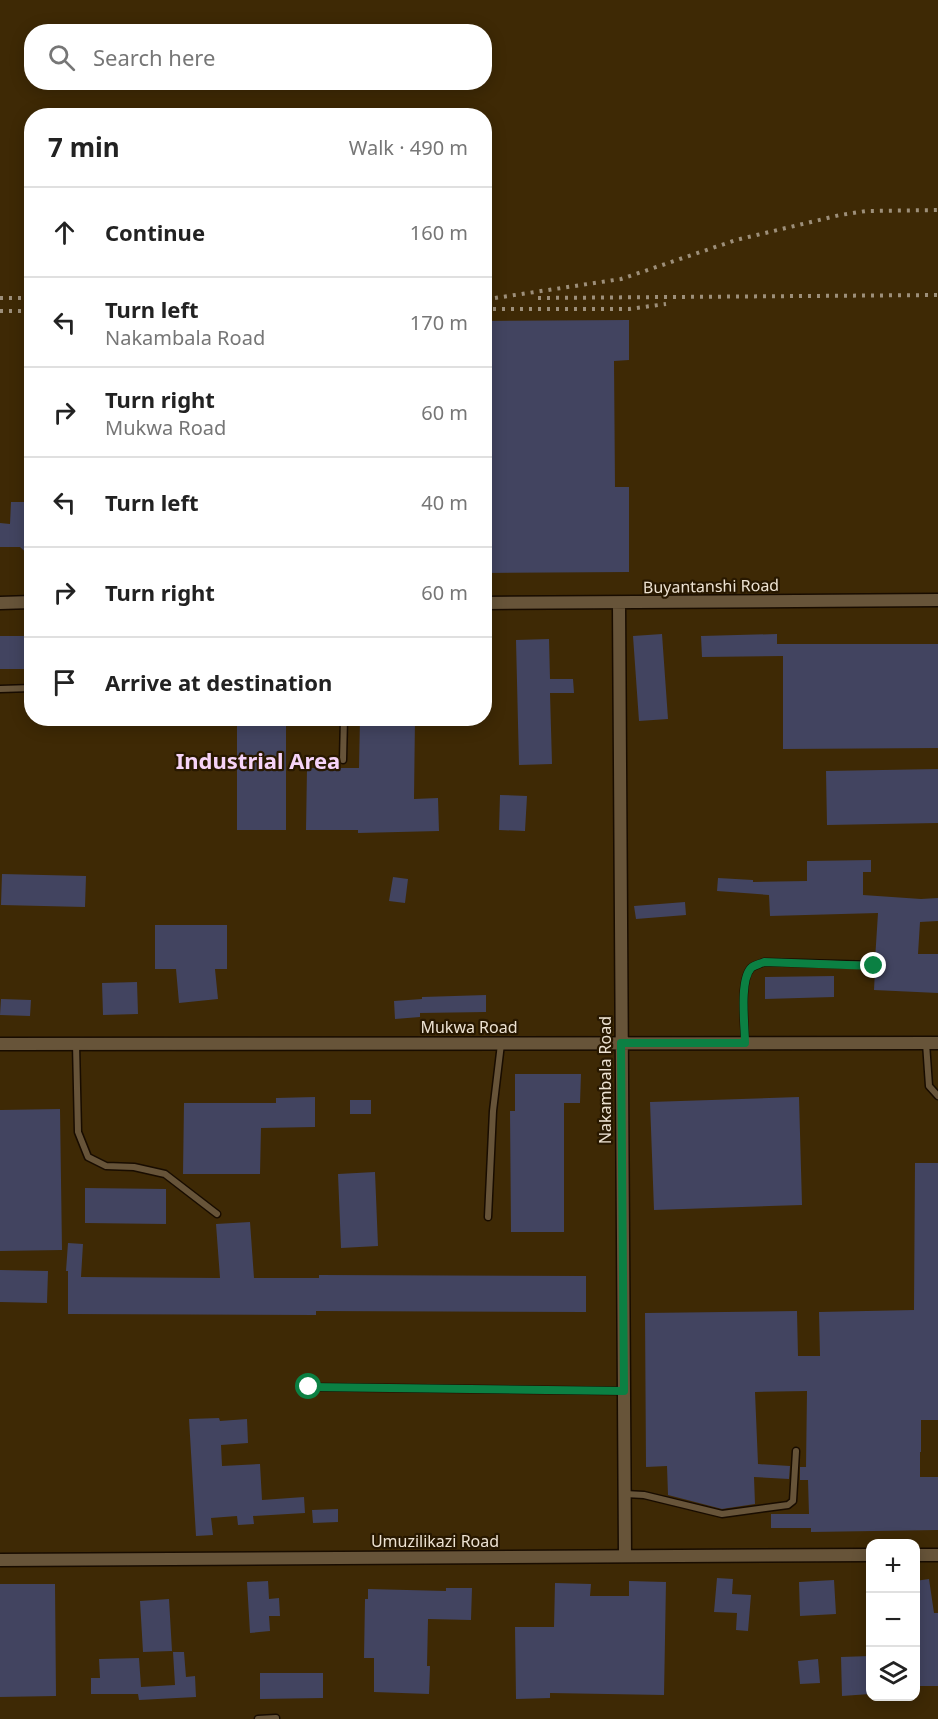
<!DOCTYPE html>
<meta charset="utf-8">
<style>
:root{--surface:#fff;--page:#f2f2f2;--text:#222;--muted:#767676;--line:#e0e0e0}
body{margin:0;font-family:"Noto Sans",sans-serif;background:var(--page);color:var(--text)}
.controls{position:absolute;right:18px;bottom:18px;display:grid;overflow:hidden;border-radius:12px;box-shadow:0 3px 15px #0003}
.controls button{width:54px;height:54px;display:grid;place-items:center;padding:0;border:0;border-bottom:2px solid var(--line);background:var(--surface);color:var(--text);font:30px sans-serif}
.stop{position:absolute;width:18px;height:18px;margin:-14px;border:4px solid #0b8043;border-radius:50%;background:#fff}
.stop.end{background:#0b8043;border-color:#fff;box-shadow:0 2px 6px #0008}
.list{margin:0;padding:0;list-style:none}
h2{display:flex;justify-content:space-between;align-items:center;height:78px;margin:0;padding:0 24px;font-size:26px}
h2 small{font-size:20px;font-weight:400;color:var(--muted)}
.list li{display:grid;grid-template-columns:39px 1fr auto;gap:18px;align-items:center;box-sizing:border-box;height:90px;padding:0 24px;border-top:2px solid var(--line)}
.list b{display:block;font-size:22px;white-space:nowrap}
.list p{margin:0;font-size:20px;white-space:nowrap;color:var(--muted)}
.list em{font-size:20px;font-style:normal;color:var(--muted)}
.icon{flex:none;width:33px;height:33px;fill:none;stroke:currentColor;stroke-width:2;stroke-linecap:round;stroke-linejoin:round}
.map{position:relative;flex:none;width:938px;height:1719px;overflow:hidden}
.search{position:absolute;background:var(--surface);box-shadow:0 3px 15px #0003;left:24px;top:24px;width:468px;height:66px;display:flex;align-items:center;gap:15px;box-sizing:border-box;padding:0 21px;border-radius:24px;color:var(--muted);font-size:22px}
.panel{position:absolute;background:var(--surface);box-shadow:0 3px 15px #0003;left:24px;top:108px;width:468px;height:618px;border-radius:24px}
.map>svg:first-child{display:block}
.built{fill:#3e2905;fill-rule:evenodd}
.building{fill:#424460}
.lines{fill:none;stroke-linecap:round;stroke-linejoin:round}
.lane-casing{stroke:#180c00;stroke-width:9}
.street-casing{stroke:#180c00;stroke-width:15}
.lane{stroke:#675439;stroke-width:6}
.street{stroke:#675439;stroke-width:12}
.rail{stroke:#9d8f7a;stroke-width:4;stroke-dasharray:3 6;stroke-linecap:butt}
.route{stroke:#0b8043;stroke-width:8}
.labels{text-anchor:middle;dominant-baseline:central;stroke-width:4.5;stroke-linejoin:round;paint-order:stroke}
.street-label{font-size:16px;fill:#ede2d2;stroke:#281800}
.district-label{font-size:22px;font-weight:bold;fill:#f6d4f8;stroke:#281800}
</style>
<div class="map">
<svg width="938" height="1719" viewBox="0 0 938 1719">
<rect width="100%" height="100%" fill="#322206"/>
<path class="built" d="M 0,0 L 938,0 L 938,1719 L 0,1719 ZM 32,32 L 484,32 L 484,82 L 32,82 ZM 32,116 L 484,116 L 484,718 L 32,718 ZM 870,1544 L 916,1544 L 916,1696 L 870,1696 Z"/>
<path class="building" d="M 629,320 L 629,360 L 614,361 L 615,487 L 629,487 L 629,572 L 484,573 L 484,321 Z
M 11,502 L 32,502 L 32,558 L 20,547 L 0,547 L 0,523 L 10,524 Z
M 662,634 L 668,719 L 639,721 L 633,636 Z
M 777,634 L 777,644 L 938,644 L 938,748 L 783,749 L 783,656 L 702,657 L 701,636 Z
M 0,636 L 32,636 L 32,669 L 0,669 Z
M 549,639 L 550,679 L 573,679 L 574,693 L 550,693 L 552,764 L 519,765 L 516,640 Z
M 237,718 L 286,718 L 286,830 L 237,830 Z
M 360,718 L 415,718 L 414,799 L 438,798 L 439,831 L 358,833 L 358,830 L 306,830 L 307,768 L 359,768 Z
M 938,769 L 938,823 L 827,825 L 826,771 Z
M 500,795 L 527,796 L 525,831 L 499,830 Z
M 871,860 L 871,872 L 863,872 L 863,895 L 921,899 L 938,898 L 938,921 L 920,922 L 918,954 L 938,954 L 938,993 L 874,990 L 875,970 L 879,966 L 875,960 L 878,913 L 770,916 L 769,895 L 717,891 L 718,878 L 753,880 L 753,882 L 807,881 L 807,861 Z
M 2,874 L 86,876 L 85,907 L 1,905 Z
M 393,877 L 408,879 L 405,903 L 389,901 Z
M 685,902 L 686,915 L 636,919 L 634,906 Z
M 155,925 L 227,925 L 227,969 L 215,969 L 218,999 L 179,1003 L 176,969 L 155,969 Z
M 834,976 L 834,997 L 765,999 L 765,977 Z
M 137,982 L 138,1014 L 103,1015 L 102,983 Z
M 486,995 L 486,1012 L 420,1013 L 420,1017 L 395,1019 L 394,1001 L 422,999 L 422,997 Z
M 1,999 L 31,1000 L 30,1016 L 0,1015 Z
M 515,1074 L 581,1074 L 580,1103 L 564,1103 L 564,1232 L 511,1232 L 510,1111 L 515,1111 Z
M 315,1097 L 315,1127 L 261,1128 L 260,1174 L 183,1174 L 184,1103 L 276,1103 L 276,1098 Z
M 799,1097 L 802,1205 L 654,1210 L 650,1102 Z
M 350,1100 L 371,1100 L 371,1114 L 350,1114 Z
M 60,1109 L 62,1250 L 0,1251 L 0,1110 Z
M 915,1163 L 938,1163 L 938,1420 L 921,1420 L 921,1452 L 920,1452 L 920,1477 L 938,1477 L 938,1530 L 811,1532 L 811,1528 L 771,1528 L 771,1514 L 809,1514 L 808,1480 L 800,1480 L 800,1467 L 806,1467 L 807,1391 L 755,1392 L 758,1464 L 790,1466 L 789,1479 L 754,1477 L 755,1504 L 722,1509 L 668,1495 L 667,1466 L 646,1467 L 645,1313 L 797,1311 L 798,1356 L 820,1356 L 819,1312 L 914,1310 Z
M 375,1172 L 378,1246 L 341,1248 L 338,1174 Z
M 85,1188 L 166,1189 L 166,1224 L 85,1223 Z
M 250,1222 L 254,1278 L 319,1278 L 319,1275 L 586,1276 L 586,1312 L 316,1311 L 316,1315 L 68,1314 L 68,1271 L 66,1271 L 68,1243 L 83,1244 L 81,1277 L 220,1278 L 216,1224 Z
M 0,1270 L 48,1271 L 47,1303 L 0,1302 Z
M 219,1418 L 220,1421 L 247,1419 L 248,1443 L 221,1445 L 222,1466 L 260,1464 L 262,1500 L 304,1497 L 305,1513 L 253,1516 L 254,1524 L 238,1525 L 237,1516 L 211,1518 L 213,1535 L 196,1536 L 189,1419 Z
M 338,1509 L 338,1522 L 313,1523 L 312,1510 Z
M 717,1578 L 733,1579 L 732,1594 L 751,1595 L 748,1631 L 736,1630 L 737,1613 L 714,1612 Z
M 929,1579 L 934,1613 L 938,1613 L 938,1686 L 918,1686 L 915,1581 Z
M 834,1580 L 836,1614 L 800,1616 L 799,1582 Z
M 268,1581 L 269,1599 L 279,1598 L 280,1616 L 269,1616 L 270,1631 L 250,1633 L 247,1582 Z
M 629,1581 L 666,1582 L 664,1695 L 550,1693 L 550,1698 L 516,1699 L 515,1627 L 554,1627 L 555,1583 L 591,1584 L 590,1596 L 629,1596 Z
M 0,1584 L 55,1584 L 56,1696 L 0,1697 Z
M 446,1588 L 472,1588 L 471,1620 L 428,1619 L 427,1666 L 430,1666 L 429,1694 L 374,1692 L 374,1658 L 364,1658 L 365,1599 L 368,1599 L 368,1589 L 446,1591 Z
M 169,1599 L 172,1651 L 143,1652 L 140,1601 Z
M 173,1652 L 184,1652 L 186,1677 L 195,1676 L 196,1697 L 139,1700 L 138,1694 L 91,1694 L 91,1678 L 100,1678 L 99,1659 L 139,1658 L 141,1687 L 175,1685 Z
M 870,1656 L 870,1694 L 842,1696 L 841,1657 Z
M 818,1659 L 820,1683 L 800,1684 L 798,1661 Z
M 260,1673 L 323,1673 L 323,1698 L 260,1699 Z"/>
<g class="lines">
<g class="lane-casing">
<path id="lane" d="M 0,689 L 32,688
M 343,760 L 344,718
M 745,1043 C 745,1026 739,981 751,968 C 754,965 760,964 764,962 L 874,965
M 926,1043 L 929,1086 L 938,1096
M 76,1044 L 78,1132 L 88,1157 L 106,1166 L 134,1167 L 165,1174 L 217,1214
M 488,1217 L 493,1111 L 501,1044
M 309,1387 L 624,1391
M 625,1494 L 644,1495 L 722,1514 L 788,1505 L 793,1501 L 796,1451
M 258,1719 L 276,1718"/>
</g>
<g class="street-casing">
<path id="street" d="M 0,603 L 32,602
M 484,603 L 938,600
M 619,604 L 625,1556
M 0,1044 L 938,1043
M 916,1555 L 938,1555
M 0,1560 L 870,1555"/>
</g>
<use href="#lane" class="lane"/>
<use href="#street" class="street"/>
<path class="rail" d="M 0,298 L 32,298
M 495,298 L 621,279 L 736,240 L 840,215 L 866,211 L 938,210
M 538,298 L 938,295
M 484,309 L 629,309 L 666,304
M 0,311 L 32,311"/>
</g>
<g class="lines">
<path class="route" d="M 309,1387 L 624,1391 L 621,1043 L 745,1043 C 745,1026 739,981 751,968 C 754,965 760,964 764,962 L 874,966"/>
</g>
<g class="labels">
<g class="street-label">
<text transform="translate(711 586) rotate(-1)">Buyantanshi Road</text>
<text x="469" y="1027">Mukwa Road</text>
<text transform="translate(605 1080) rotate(-90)">Nakambala Road</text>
<text x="435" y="1541">Umuzilikazi Road</text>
</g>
<g class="district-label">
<text x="258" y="760">Industrial Area</text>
</g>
</g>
</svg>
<div class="controls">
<button>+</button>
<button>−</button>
<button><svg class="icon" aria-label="layers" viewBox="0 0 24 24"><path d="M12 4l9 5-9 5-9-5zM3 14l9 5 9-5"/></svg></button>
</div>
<div class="stop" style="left:309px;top:1387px"></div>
<div class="stop end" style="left:874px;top:966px"></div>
<div class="search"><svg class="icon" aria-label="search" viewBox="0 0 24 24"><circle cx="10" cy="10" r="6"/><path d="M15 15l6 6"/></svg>Search here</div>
<section class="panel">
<h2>7 min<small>Walk · 490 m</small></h2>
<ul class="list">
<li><svg class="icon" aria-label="ahead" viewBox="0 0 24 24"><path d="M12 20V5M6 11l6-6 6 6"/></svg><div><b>Continue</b></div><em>160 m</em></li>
<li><svg class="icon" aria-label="left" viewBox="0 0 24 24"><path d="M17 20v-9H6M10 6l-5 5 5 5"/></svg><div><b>Turn left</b><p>Nakambala Road</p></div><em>170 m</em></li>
<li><svg class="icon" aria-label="right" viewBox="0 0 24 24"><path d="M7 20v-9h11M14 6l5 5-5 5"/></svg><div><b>Turn right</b><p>Mukwa Road</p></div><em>60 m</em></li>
<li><svg class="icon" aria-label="left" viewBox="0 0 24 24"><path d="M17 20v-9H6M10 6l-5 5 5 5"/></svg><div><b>Turn left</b></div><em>40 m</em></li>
<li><svg class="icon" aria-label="right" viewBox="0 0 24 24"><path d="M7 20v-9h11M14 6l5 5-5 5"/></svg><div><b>Turn right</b></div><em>60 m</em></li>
<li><svg class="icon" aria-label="arrive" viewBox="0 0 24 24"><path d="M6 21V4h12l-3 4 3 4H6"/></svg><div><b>Arrive at destination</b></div></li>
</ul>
</section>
</div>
